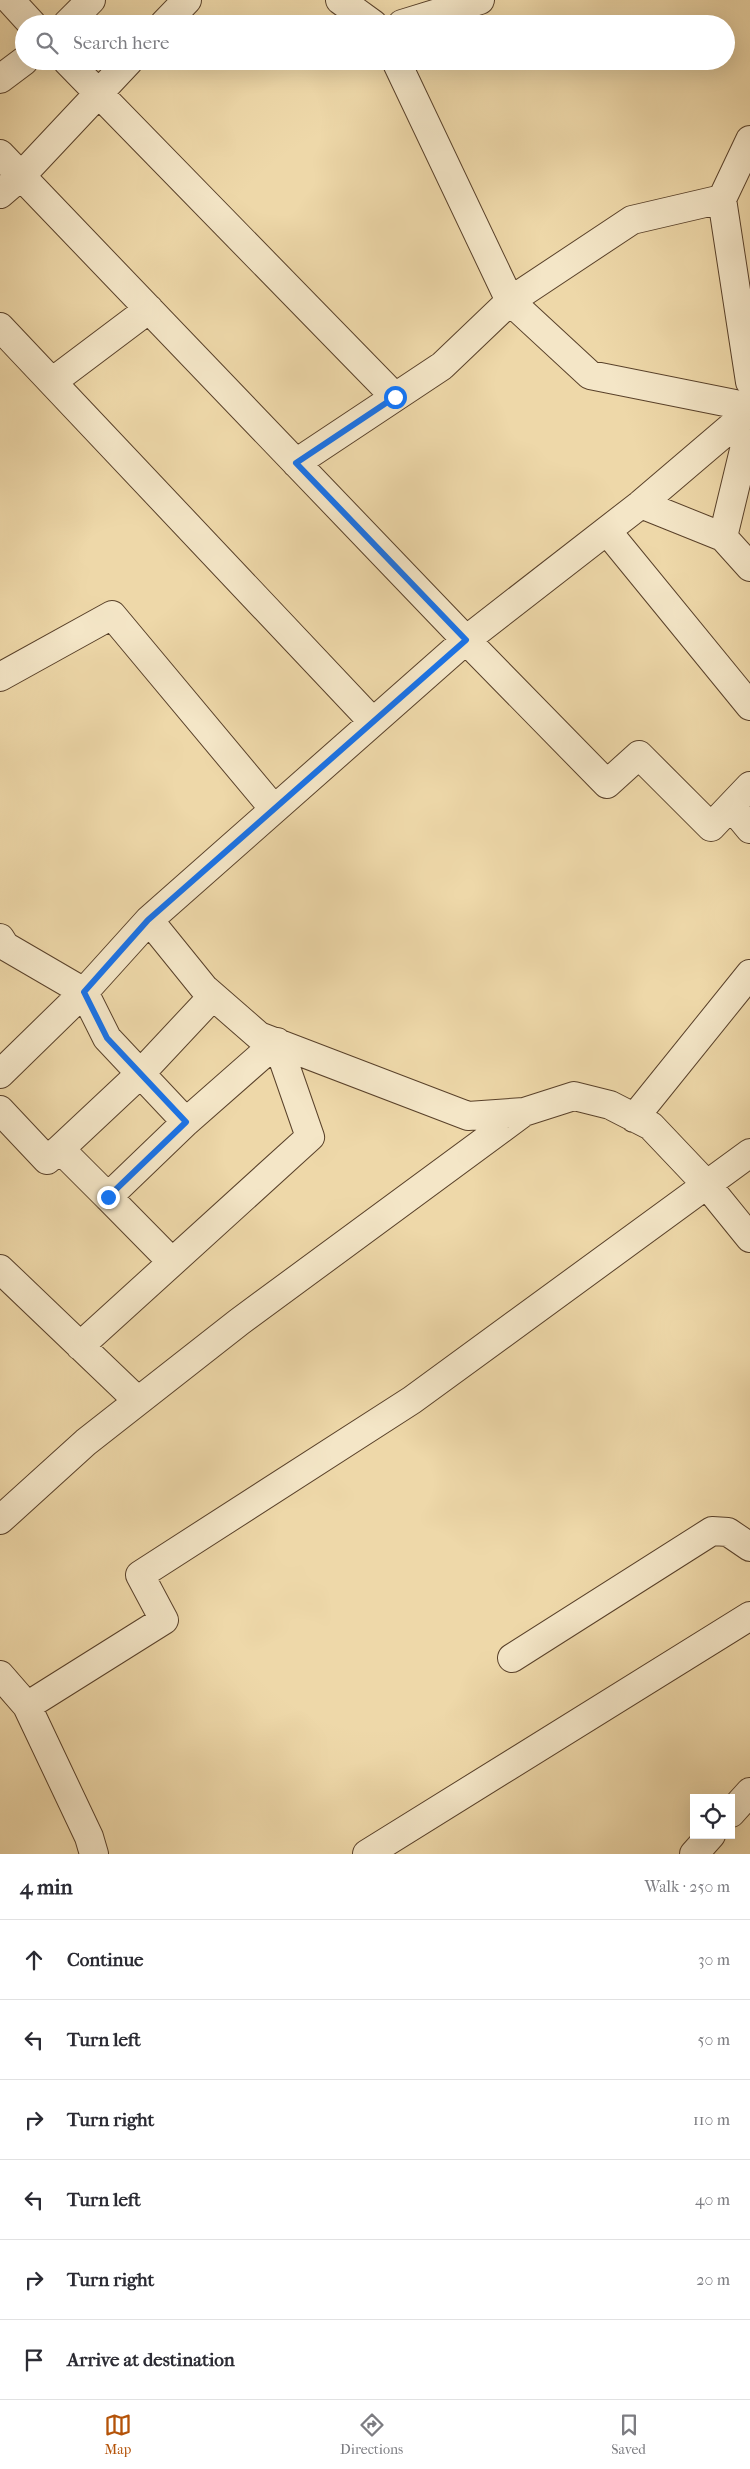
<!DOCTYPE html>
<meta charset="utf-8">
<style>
:root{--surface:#fff;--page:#f7f7f7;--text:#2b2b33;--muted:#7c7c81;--line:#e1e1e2;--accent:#b45309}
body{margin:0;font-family:"IM FELL French Canon",serif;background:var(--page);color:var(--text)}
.controls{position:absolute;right:15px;bottom:15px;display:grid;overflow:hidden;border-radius:0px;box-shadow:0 5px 20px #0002}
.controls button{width:45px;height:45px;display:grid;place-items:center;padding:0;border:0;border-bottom:1px solid var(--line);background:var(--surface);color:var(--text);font:25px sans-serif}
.stop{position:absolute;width:15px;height:15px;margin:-11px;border:4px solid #1a73e8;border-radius:50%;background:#fff}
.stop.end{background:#1a73e8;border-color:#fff;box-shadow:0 1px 5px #0008}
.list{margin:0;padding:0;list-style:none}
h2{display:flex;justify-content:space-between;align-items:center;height:65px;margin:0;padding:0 20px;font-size:21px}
h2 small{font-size:16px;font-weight:400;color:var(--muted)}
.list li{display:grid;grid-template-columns:32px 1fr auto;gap:15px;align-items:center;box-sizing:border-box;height:80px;padding:0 20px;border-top:1px solid var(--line)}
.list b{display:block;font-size:19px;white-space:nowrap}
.list em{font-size:16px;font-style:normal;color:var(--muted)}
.icon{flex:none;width:28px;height:28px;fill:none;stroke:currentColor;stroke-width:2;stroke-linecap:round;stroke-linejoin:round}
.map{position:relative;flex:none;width:750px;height:1854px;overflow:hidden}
.search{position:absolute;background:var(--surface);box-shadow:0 5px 20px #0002;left:15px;right:15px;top:15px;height:55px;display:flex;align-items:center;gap:12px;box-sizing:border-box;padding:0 18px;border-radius:28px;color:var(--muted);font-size:19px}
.sheet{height:545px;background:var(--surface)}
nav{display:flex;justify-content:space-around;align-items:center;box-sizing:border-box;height:70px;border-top:1px solid var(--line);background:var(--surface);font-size:14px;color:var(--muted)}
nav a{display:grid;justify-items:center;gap:2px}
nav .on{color:var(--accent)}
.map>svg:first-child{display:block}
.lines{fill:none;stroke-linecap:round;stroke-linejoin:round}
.minor-casing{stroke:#59412a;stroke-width:30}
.minor{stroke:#f4e6c7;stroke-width:28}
.route{stroke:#1a73e8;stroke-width:6}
</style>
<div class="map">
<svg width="750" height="1854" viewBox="0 0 750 1854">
<rect width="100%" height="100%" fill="#eed8a9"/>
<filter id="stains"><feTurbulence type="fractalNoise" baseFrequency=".004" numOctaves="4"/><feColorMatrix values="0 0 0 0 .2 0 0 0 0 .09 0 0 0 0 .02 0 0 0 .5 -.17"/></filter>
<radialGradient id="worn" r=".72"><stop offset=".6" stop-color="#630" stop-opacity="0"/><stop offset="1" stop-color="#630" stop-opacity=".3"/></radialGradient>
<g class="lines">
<g class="minor-casing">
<path id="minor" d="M 10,0 L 32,24
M 340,0 L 373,24
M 67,24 L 91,0
M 164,24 L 187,0
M 402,24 L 480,0
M 67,61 L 395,397
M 396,61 L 510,301 L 590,375 L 750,407
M 0,79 L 24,61
M 750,140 L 722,199 L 750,382
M 0,154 L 466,640 L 607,784 L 639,755 L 711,827 L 750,786
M 0,194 L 21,176 L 129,61
M 0,327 L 373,722
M 52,382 L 149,309
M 750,425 L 723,537 L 750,567
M 296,463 L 442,366 L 510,301 L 632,220 L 722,199
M 641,504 L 723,537
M 607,531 L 750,706
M 0,677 L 112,615 L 274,809
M 731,806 L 750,829
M 149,920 L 204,988 L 259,1036 L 468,1116 L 524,1112 L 574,1096 L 610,1105 L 651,1126 L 707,1185 L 750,1238
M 0,938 L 5,946 L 84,992 L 107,1038 L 186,1122
M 0,1074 L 84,992 L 149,920 L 466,640 L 641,504 L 750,411
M 0,1110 L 47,1160 L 60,1149 L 108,1197 L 186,1122 L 277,1042 L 310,1137 L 80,1346
M 634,1118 L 750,974
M 60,1149 L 140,1074 L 213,996
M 108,1197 L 172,1262
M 0,1269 L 138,1401
M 0,1520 L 86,1442 L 239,1322 L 524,1112
M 512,1658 L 712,1531 L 728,1532 L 750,1547
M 0,1675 L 27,1706 L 164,1620 L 140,1575 L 412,1400 L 750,1153
M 27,1706 L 89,1837 L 94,1854
M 731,1813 L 750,1792
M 367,1854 L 750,1616
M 694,1854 L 711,1835"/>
</g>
<use href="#minor" class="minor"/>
</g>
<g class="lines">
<path class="route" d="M 108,1197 L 186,1122 L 107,1038 L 84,992 L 148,920 L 466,640 L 296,463 L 395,397"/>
</g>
<rect width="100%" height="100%" filter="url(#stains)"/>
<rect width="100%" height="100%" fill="url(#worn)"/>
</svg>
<div class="controls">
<button><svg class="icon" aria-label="locate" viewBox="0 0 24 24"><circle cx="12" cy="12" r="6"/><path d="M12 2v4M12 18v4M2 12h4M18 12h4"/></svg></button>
</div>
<div class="stop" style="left:395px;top:397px"></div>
<div class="stop end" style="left:108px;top:1197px"></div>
<div class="search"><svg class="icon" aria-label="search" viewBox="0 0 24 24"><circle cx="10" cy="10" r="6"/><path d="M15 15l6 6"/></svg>Search here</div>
</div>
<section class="sheet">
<h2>4 min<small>Walk · 250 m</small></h2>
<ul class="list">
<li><svg class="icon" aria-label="ahead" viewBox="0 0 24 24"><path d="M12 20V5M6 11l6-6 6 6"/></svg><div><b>Continue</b></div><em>30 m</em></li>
<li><svg class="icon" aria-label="left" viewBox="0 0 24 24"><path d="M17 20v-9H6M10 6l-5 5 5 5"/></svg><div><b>Turn left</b></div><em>50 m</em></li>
<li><svg class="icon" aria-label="right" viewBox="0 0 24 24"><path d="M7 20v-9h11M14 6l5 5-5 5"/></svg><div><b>Turn right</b></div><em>110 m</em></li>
<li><svg class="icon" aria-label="left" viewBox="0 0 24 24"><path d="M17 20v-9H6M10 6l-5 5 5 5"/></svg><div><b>Turn left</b></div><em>40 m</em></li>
<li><svg class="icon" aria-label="right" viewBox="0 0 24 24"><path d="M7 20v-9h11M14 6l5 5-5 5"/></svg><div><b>Turn right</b></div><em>20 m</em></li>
<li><svg class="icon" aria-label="arrive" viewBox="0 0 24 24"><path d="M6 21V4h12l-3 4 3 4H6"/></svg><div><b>Arrive at destination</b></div></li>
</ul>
</section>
<nav>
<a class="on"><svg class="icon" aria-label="map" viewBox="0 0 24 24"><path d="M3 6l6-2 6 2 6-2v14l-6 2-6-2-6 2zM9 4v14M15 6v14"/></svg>Map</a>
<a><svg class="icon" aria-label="directions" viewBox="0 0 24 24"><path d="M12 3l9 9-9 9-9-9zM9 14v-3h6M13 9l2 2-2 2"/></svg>Directions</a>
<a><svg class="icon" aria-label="saved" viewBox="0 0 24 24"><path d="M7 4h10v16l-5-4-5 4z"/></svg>Saved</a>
</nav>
